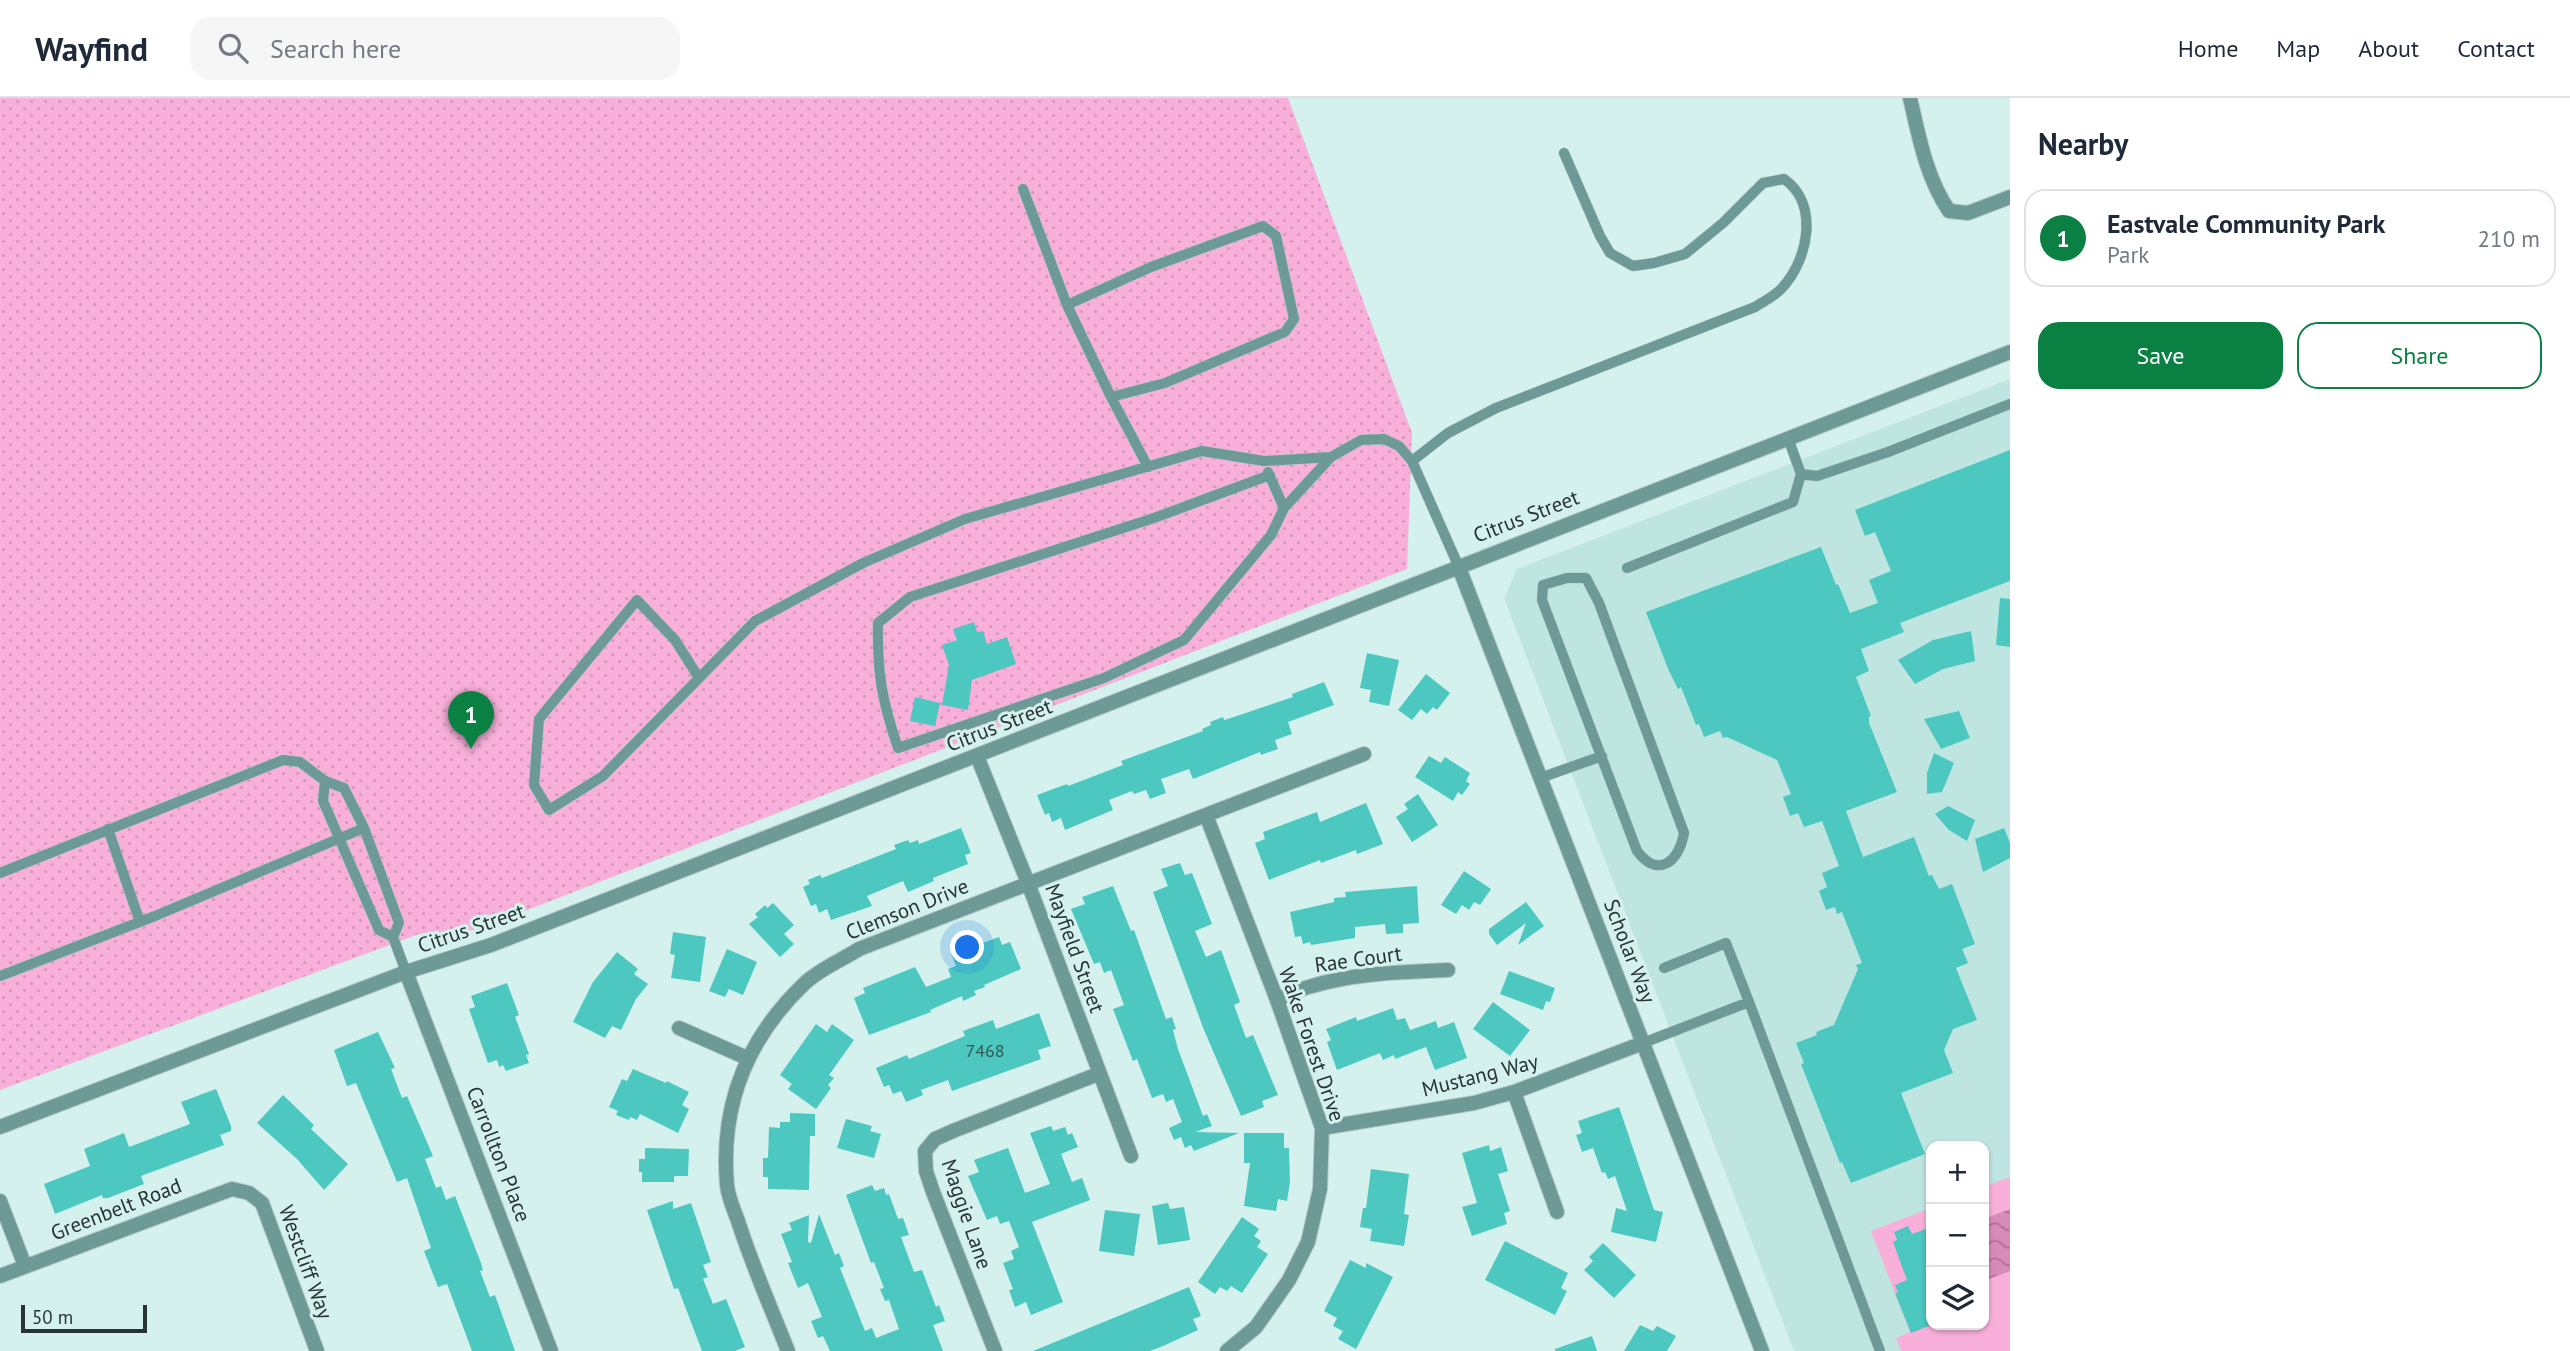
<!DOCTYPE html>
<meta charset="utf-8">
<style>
:root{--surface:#fff;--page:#f6f6f7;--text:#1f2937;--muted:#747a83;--line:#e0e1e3;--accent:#0b8043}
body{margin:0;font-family:"PT Sans",sans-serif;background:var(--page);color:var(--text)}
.controls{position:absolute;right:21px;bottom:21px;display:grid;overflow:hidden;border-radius:14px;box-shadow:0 2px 5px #0004}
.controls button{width:63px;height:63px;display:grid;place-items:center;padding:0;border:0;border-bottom:2px solid var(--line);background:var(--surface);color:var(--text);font:35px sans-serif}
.scale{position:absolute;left:21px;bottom:18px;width:126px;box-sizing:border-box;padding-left:7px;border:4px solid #283332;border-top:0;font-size:19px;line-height:24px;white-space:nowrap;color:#283332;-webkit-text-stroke:5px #d4f1ee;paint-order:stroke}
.you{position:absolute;left:968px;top:850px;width:24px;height:24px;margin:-18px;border:5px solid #fff;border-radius:50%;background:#1a73e8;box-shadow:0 0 0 10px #1a73e833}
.badge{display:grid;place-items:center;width:46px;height:46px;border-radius:50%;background:var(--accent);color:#fff;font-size:23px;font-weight:700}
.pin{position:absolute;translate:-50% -58px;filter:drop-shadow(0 2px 4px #0008)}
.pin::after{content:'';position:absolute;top:37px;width:24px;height:21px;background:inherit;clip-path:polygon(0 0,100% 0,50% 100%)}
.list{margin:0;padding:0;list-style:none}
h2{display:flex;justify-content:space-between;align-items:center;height:91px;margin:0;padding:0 28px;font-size:30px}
h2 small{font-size:23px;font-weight:400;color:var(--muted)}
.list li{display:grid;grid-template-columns:46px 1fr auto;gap:21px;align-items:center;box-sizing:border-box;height:98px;margin:0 14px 14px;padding:0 14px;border:2px solid var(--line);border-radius:21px}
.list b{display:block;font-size:26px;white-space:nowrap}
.list p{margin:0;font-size:23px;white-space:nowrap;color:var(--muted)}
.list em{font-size:23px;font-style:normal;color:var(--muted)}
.actions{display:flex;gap:14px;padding:21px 28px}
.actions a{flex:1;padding:16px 0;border:2px solid var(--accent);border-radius:21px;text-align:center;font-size:24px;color:var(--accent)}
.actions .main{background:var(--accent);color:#fff}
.icon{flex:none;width:38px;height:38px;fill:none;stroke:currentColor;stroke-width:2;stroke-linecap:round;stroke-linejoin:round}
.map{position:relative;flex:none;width:2010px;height:1253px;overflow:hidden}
header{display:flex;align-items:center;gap:42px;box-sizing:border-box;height:98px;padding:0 35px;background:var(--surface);border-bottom:2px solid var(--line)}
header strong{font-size:33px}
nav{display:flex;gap:38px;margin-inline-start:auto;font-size:24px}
.search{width:490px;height:63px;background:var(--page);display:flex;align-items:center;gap:18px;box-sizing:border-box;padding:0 24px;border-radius:21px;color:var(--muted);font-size:26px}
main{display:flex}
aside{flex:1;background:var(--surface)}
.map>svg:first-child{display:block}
.built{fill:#bfe5e1;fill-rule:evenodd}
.park{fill:url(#park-dots)}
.pitch{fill:#f8afd9}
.water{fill:url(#water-waves)}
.building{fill:#4cc8c0}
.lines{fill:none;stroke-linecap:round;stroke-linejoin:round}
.service-casing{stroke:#b2cbc8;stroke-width:11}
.minor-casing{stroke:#b2cbc8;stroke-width:16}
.tertiary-casing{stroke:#b2cbc8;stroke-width:16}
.service{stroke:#6d9a96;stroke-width:10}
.minor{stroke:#6d9a96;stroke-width:14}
.tertiary{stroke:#6d9a96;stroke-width:14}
.labels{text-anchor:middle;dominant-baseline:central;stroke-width:6;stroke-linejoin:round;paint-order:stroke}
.number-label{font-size:18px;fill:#315856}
.street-label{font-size:21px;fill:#283332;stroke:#d4f1ee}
</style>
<header>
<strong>Wayfind</strong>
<div class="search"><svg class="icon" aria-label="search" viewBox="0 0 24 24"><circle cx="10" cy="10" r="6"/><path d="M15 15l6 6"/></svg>Search here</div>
<nav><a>Home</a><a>Map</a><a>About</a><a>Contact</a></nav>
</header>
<main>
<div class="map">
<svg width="2010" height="1253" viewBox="0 0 2010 1253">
<defs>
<pattern id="park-dots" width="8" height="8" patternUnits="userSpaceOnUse" patternTransform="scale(1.75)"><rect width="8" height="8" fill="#f8afd9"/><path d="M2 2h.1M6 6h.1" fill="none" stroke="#d597bb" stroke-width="1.8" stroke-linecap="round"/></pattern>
<pattern id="water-waves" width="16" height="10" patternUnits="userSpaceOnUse" patternTransform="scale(1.75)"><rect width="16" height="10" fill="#d88bb9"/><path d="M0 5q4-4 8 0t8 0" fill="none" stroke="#af7297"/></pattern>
</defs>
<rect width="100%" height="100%" fill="#d4f1ee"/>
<path class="built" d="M 2010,281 L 2010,1253 L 1794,1253 L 1504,500 L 1517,471 ZM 1931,1048 L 1984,1048 L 1984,1227 L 1931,1227 Z"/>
<path class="park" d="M 0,0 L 1288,0 L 1412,335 L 1407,471 L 476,832 L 419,836 L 0,992 Z"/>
<path class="pitch" d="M 2010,1079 L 2010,1253 L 1901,1253 L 1896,1240 L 1910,1234 L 1871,1133 L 1931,1110 L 1931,1227 L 1984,1227 L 1984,1089 Z"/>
<path class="water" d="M 2010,1111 L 2010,1173 L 1984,1183 L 1984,1121 Z"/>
<path class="building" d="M 2010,352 L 2010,483 L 1900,525 L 1904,534 L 1861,551 L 1869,573 L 1856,579 L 1871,618 L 1869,619 L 1869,625 L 1897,694 L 1846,713 L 1863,759 L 1914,739 L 1929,778 L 1932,777 L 1939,791 L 1952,786 L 1975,846 L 1962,851 L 1968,865 L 1956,870 L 1977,922 L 1953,931 L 1944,952 L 1953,975 L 1901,995 L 1925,1056 L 1851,1085 L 1842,1064 L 1840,1065 L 1801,966 L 1804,965 L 1796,945 L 1817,937 L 1816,934 L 1834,927 L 1858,871 L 1856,867 L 1862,865 L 1842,814 L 1837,816 L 1835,809 L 1826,812 L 1819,793 L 1827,789 L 1822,775 L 1839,768 L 1822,723 L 1804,729 L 1798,715 L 1790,718 L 1783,699 L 1791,696 L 1777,662 L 1727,639 L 1723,640 L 1720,633 L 1704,639 L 1699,626 L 1696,627 L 1681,589 L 1678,591 L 1669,573 L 1646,514 L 1821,449 L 1836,487 L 1838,486 L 1850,515 L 1878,505 L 1869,482 L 1891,473 L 1875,434 L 1865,438 L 1855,412 Z
M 2000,500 L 2010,501 L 2010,549 L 1996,547 Z
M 974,524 L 977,534 L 983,533 L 987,546 L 1007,539 L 1016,566 L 972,582 L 968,612 L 942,607 L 949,567 L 942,547 L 957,542 L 953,531 Z
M 1971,533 L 1975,563 L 1943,571 L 1915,586 L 1898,562 L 1933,542 Z
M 1367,555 L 1399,562 L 1389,608 L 1369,604 L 1371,592 L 1360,590 Z
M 1426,576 L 1450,595 L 1437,612 L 1433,609 L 1427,616 L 1421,611 L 1412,622 L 1398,612 Z
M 1324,584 L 1334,607 L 1288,624 L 1292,636 L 1275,642 L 1278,651 L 1261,657 L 1260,654 L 1193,681 L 1189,671 L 1161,681 L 1166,695 L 1150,701 L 1146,692 L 1134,696 L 1132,693 L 1109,702 L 1113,712 L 1065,732 L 1061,720 L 1052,724 L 1049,715 L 1045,717 L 1037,697 L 1067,686 L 1068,688 L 1123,667 L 1121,663 L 1203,633 L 1202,631 L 1211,627 L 1210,624 L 1223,619 L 1224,622 L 1234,619 L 1293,599 L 1292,596 Z
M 915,599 L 940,605 L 935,628 L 910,623 Z
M 1959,613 L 1970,640 L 1941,651 L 1924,621 Z
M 1934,655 L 1954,665 L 1942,694 L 1927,696 L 1927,675 Z
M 1429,658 L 1441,665 L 1445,659 L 1470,675 L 1466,683 L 1470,686 L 1462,697 L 1458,694 L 1453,703 L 1415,679 Z
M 1418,696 L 1438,727 L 1412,744 L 1396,719 L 1408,711 L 1404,706 Z
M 1366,705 L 1383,746 L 1357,756 L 1356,752 L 1321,765 L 1320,762 L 1269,782 L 1255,745 L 1265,741 L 1263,734 L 1317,714 L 1320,724 Z
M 1948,708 L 1975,722 L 1967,743 L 1949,732 L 1935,716 Z
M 961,730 L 971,755 L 965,757 L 968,766 L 933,780 L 934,783 L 908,794 L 903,783 L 867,798 L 872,808 L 831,822 L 827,811 L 819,815 L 816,806 L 811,808 L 803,789 L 810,786 L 808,782 L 820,777 L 822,780 L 896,751 L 894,747 L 908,742 L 910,745 L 918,742 L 919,746 Z
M 2004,730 L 2010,745 L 2010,760 L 1983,774 L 1975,741 Z
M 1180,765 L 1185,777 L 1192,775 L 1212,826 L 1195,833 L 1206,859 L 1221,852 L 1240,904 L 1234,907 L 1246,940 L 1253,937 L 1278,997 L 1262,1003 L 1264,1009 L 1241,1018 L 1204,932 L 1153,794 L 1168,788 L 1161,771 Z
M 1464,773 L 1491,791 L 1480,807 L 1474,804 L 1469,812 L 1462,807 L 1456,816 L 1441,807 Z
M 1113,788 L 1131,833 L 1134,832 L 1166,921 L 1172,919 L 1176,931 L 1173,932 L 1178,951 L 1203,1018 L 1207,1016 L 1212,1028 L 1195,1034 L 1239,1035 L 1194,1053 L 1191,1047 L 1185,1050 L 1181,1039 L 1174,1042 L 1169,1030 L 1182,1024 L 1173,1001 L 1166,1004 L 1163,996 L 1152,1000 L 1137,961 L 1133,963 L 1113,911 L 1124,907 L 1111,872 L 1104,875 L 1100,864 L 1094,866 L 1071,811 L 1085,806 L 1082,799 Z
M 1417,788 L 1419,825 L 1403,826 L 1403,835 L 1386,836 L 1385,826 L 1355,829 L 1355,840 L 1311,847 L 1310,844 L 1303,846 L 1301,838 L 1295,839 L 1290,814 L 1334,804 L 1334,800 L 1346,799 L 1345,794 Z
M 1526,804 L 1544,828 L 1518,847 L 1526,825 L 1497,847 L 1489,836 L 1489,831 Z
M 773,805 L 794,827 L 784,836 L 794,846 L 780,859 L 749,826 L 758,819 L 755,816 L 765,807 L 767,810 Z
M 673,834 L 706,839 L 700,884 L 671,880 L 675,857 L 670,856 Z
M 999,839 L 1002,847 L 1010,844 L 1021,871 L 984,887 L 985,889 L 974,893 L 976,897 L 963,903 L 962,898 L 930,912 L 931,914 L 869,937 L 854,900 L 865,895 L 863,890 L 915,869 L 926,889 L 951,879 L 948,871 L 956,868 L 951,856 Z
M 727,851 L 757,864 L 743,897 L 729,891 L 725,899 L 709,893 Z
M 617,854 L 638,871 L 634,876 L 648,886 L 636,901 L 621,932 L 612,928 L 605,940 L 573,924 L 593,884 Z
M 1509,873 L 1555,890 L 1550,904 L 1546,903 L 1543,912 L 1500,896 Z
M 507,885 L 519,917 L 515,919 L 529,956 L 526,957 L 529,965 L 506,973 L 503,967 L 499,969 L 497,962 L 488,965 L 469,911 L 475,909 L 471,898 Z
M 1493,904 L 1530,932 L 1510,958 L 1473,931 Z
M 1393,910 L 1397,922 L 1405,920 L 1410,932 L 1436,923 L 1438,930 L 1454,924 L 1467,960 L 1435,972 L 1426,949 L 1395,961 L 1394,957 L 1383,962 L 1380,955 L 1337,972 L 1327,944 L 1331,942 L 1326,931 L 1356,919 L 1357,923 Z
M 1039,915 L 1051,948 L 1038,952 L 1041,961 L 952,993 L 948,982 L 921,992 L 923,997 L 906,1004 L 901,993 L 893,996 L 889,987 L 884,989 L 876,970 L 907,957 L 909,961 L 965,938 L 963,933 L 993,922 L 996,931 Z
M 816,926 L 827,934 L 832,926 L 854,942 L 829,977 L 834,980 L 828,987 L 831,990 L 816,1011 L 788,991 L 792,986 L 780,977 Z
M 378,934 L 395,970 L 391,971 L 402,1000 L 407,998 L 433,1058 L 425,1061 L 436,1090 L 441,1088 L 446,1102 L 455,1098 L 481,1165 L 483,1172 L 480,1173 L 490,1199 L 495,1197 L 515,1253 L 472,1253 L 447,1186 L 438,1189 L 424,1153 L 431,1150 L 407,1080 L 397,1084 L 356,985 L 347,988 L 334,952 Z
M 633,971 L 666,985 L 667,983 L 689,994 L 682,1007 L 689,1011 L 678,1035 L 640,1016 L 637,1022 L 630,1019 L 629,1022 L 616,1017 L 618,1013 L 609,1009 L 622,981 L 627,983 Z
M 216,991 L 231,1028 L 231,1033 L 220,1037 L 224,1047 L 141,1078 L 144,1086 L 108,1100 L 103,1100 L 102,1097 L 55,1116 L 44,1086 L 90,1068 L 84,1051 L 124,1035 L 129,1049 L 190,1026 L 181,1004 Z
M 283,997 L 314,1027 L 311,1031 L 348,1066 L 324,1092 L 297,1061 L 257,1025 Z
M 1619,1009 L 1654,1112 L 1663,1114 L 1656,1144 L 1611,1134 L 1616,1110 L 1627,1113 L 1615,1078 L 1608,1081 L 1605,1074 L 1602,1075 L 1593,1050 L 1582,1054 L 1576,1037 L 1582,1035 L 1578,1023 Z
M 790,1015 L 815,1016 L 815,1038 L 810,1038 L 809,1092 L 768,1091 L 768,1079 L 763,1079 L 763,1060 L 768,1060 L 769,1029 L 780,1030 L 780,1024 L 790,1024 Z
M 846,1021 L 872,1028 L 870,1033 L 881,1036 L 874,1060 L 837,1050 Z
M 1051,1028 L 1053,1033 L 1065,1029 L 1068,1037 L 1072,1035 L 1078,1049 L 1061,1056 L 1072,1084 L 1082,1080 L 1090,1102 L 1032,1124 L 1063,1204 L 1031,1217 L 1026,1204 L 1015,1209 L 1009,1192 L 1013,1191 L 1003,1165 L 1014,1161 L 1011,1153 L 1019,1149 L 1009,1123 L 1000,1126 L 997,1118 L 987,1122 L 968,1078 L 979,1074 L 974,1062 L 1008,1050 L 1025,1095 L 1050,1086 L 1030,1035 Z
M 1244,1035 L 1284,1035 L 1284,1050 L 1289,1050 L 1290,1084 L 1287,1103 L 1278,1101 L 1276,1113 L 1244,1108 L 1250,1065 L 1244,1065 Z
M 1489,1047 L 1490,1053 L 1501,1049 L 1508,1073 L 1498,1076 L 1510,1113 L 1504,1115 L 1507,1126 L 1472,1138 L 1462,1109 L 1477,1105 L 1462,1055 Z
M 645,1050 L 689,1051 L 688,1078 L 674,1078 L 674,1084 L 642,1084 L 642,1074 L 639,1074 L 639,1061 L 645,1061 Z
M 1371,1071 L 1409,1076 L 1404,1116 L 1409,1117 L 1404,1148 L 1370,1143 L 1372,1131 L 1360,1129 L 1363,1110 L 1366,1110 Z
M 872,1087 L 875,1093 L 884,1090 L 886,1097 L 889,1096 L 898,1121 L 903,1120 L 909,1137 L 901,1139 L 914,1174 L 922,1172 L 936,1209 L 939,1207 L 945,1223 L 933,1227 L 943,1253 L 830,1253 L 823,1238 L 818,1240 L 811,1223 L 822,1219 L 808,1185 L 798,1190 L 788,1165 L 792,1164 L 781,1136 L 792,1132 L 789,1125 L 809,1117 L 808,1144 L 811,1145 L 819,1116 L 835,1157 L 839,1155 L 844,1168 L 840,1170 L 865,1233 L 872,1230 L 876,1240 L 899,1231 L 889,1202 L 885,1203 L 880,1191 L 884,1190 L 874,1164 L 871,1165 L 846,1097 Z
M 673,1103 L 673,1111 L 691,1105 L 711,1164 L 703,1167 L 708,1179 L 703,1181 L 713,1206 L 726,1201 L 745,1249 L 735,1253 L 702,1253 L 678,1190 L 674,1191 L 647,1112 Z
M 1168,1105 L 1170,1111 L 1184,1109 L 1190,1142 L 1158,1147 L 1152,1108 Z
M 1105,1112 L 1140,1116 L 1134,1158 L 1099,1153 Z
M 1242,1119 L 1259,1131 L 1254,1138 L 1261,1143 L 1257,1149 L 1268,1156 L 1242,1195 L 1231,1188 L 1227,1193 L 1220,1189 L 1215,1196 L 1198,1184 Z
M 1908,1128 L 1912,1136 L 1931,1129 L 1931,1227 L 1911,1235 L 1895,1195 L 1898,1194 L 1895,1187 L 1907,1182 L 1893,1144 L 1897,1142 L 1894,1134 Z
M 1505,1143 L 1568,1175 L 1561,1190 L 1567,1193 L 1555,1217 L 1485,1182 Z
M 1603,1145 L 1636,1177 L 1614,1200 L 1584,1172 L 1593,1163 L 1589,1159 Z
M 1350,1162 L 1366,1170 L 1366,1165 L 1393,1179 L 1356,1251 L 1338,1241 L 1343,1233 L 1333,1228 L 1337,1220 L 1324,1213 Z
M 1189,1189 L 1201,1218 L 1193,1221 L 1198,1232 L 1163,1248 L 1150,1253 L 1033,1253 Z
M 1640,1227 L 1653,1233 L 1657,1228 L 1676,1238 L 1667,1253 L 1624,1253 Z
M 1592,1238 L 1597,1253 L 1555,1253 L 1555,1251 Z"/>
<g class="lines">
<g class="service-casing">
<path id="service" d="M 1023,91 L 1067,207
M 1111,299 L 1067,207 L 1151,169 L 1263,128 L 1276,138 L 1294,221 L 1285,234 L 1165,285 L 1111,299 L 1148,369
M 1412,363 L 1448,335 L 1496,310 L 1755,209 C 1764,203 1775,198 1782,190 C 1809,161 1819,105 1784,81 L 1763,85 L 1723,125 L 1685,156 L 1654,165 L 1633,168 L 1610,155 L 1600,138 L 1564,55
M 1268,374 L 1284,410
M 1801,376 L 1817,378 L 1888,354 L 2010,306
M 1270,377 L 1154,420 L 910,499 L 878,525 C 877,575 882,603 898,650 L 1104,580 L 1184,542 L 1271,437 L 1284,410 L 1331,359 L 1361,342 L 1384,341 L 1399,348 L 1412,363 L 1458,467
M 1627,470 L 1793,404 L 1801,376 L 1788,340
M 1567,480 L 1586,480 L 1599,505 L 1684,735 C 1679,764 1658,781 1637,753 L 1542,502 L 1543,487 Z
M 699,580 L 675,542 L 637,502 L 539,621 L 534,687 L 549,712 L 603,678 L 755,523 L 863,465 L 965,421 L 1202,353 L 1264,363 L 1331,359
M 1540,680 L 1602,658
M 325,683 L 323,703 L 379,832 L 393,839 L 406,874
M 108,731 L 140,824
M 0,775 L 283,662 L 300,664 L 325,683 L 344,690 L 364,730 L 399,825 L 393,839
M 0,878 L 155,818 L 364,730
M 1749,904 L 1880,1253
M 1643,945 L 1749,904 L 1726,845 L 1664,870"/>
</g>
<g class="minor-casing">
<path id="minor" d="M 1910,0 C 1919,39 1926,79 1949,113 L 1968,115 L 2010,99
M 977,658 L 1028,785 L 1131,1058
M 1206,717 L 1277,902 L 1322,1030 L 1320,1091 L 1308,1144 L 1289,1182 L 1256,1229 L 1227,1253
M 406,874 L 551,1253
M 1277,902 C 1288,897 1300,891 1312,888 C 1355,875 1403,874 1448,872
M 679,930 L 747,960
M 1514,994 L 1557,1114
M 1322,1030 L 1474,1005 L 1514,994 L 1643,945
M 0,1103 L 25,1168
M 0,1178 L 232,1091 L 249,1095 L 262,1105 L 317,1253
M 788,1253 C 771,1210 752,1167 738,1123 C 734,1112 728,1099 727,1087 C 720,1007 747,940 805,885 C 820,871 842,862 859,851 L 1364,656
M 995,1253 L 933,1094 L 926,1073 L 925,1053 L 935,1041 L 953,1033 L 1098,976"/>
</g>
<g class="tertiary-casing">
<path id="tertiary" d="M 1458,467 L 1762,1253
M 0,1029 L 406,874 L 491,847 L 2010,254"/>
</g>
<use href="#service" class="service"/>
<use href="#minor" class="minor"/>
<use href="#tertiary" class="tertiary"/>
</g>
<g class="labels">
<g class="number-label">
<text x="985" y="952">7468</text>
</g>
<g class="street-label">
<text transform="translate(1526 418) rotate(-21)">Citrus Street</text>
<text transform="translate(999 627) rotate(-21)">Citrus Street</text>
<text transform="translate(907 811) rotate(-22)">Clemson Drive</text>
<text transform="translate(471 830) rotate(-19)">Citrus Street</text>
<text transform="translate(1075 850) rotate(70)">Mayfield Street</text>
<text transform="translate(1630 853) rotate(69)">Scholar Way</text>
<text transform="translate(1358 861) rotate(-8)">Rae Court</text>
<text transform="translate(1312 946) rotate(71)">Wake Forest Drive</text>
<text transform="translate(1480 977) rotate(-14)">Mustang Way</text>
<text transform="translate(499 1056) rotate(69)">Carrollton Place</text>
<text transform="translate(116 1111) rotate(-21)">Greenbelt Road</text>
<text transform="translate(967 1116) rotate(71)">Maggie Lane</text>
<text transform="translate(306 1164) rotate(70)">Westcliff Way</text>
</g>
</g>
</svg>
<div class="controls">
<button>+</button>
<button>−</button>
<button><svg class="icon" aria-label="layers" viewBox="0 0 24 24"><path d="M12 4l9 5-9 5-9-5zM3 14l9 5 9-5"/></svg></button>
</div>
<div class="scale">50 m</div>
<div class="you"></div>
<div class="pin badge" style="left:471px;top:651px">1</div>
</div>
<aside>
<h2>Nearby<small></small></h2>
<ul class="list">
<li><span class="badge">1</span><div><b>Eastvale Community Park</b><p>Park</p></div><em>210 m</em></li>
</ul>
<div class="actions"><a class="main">Save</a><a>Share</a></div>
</aside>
</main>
